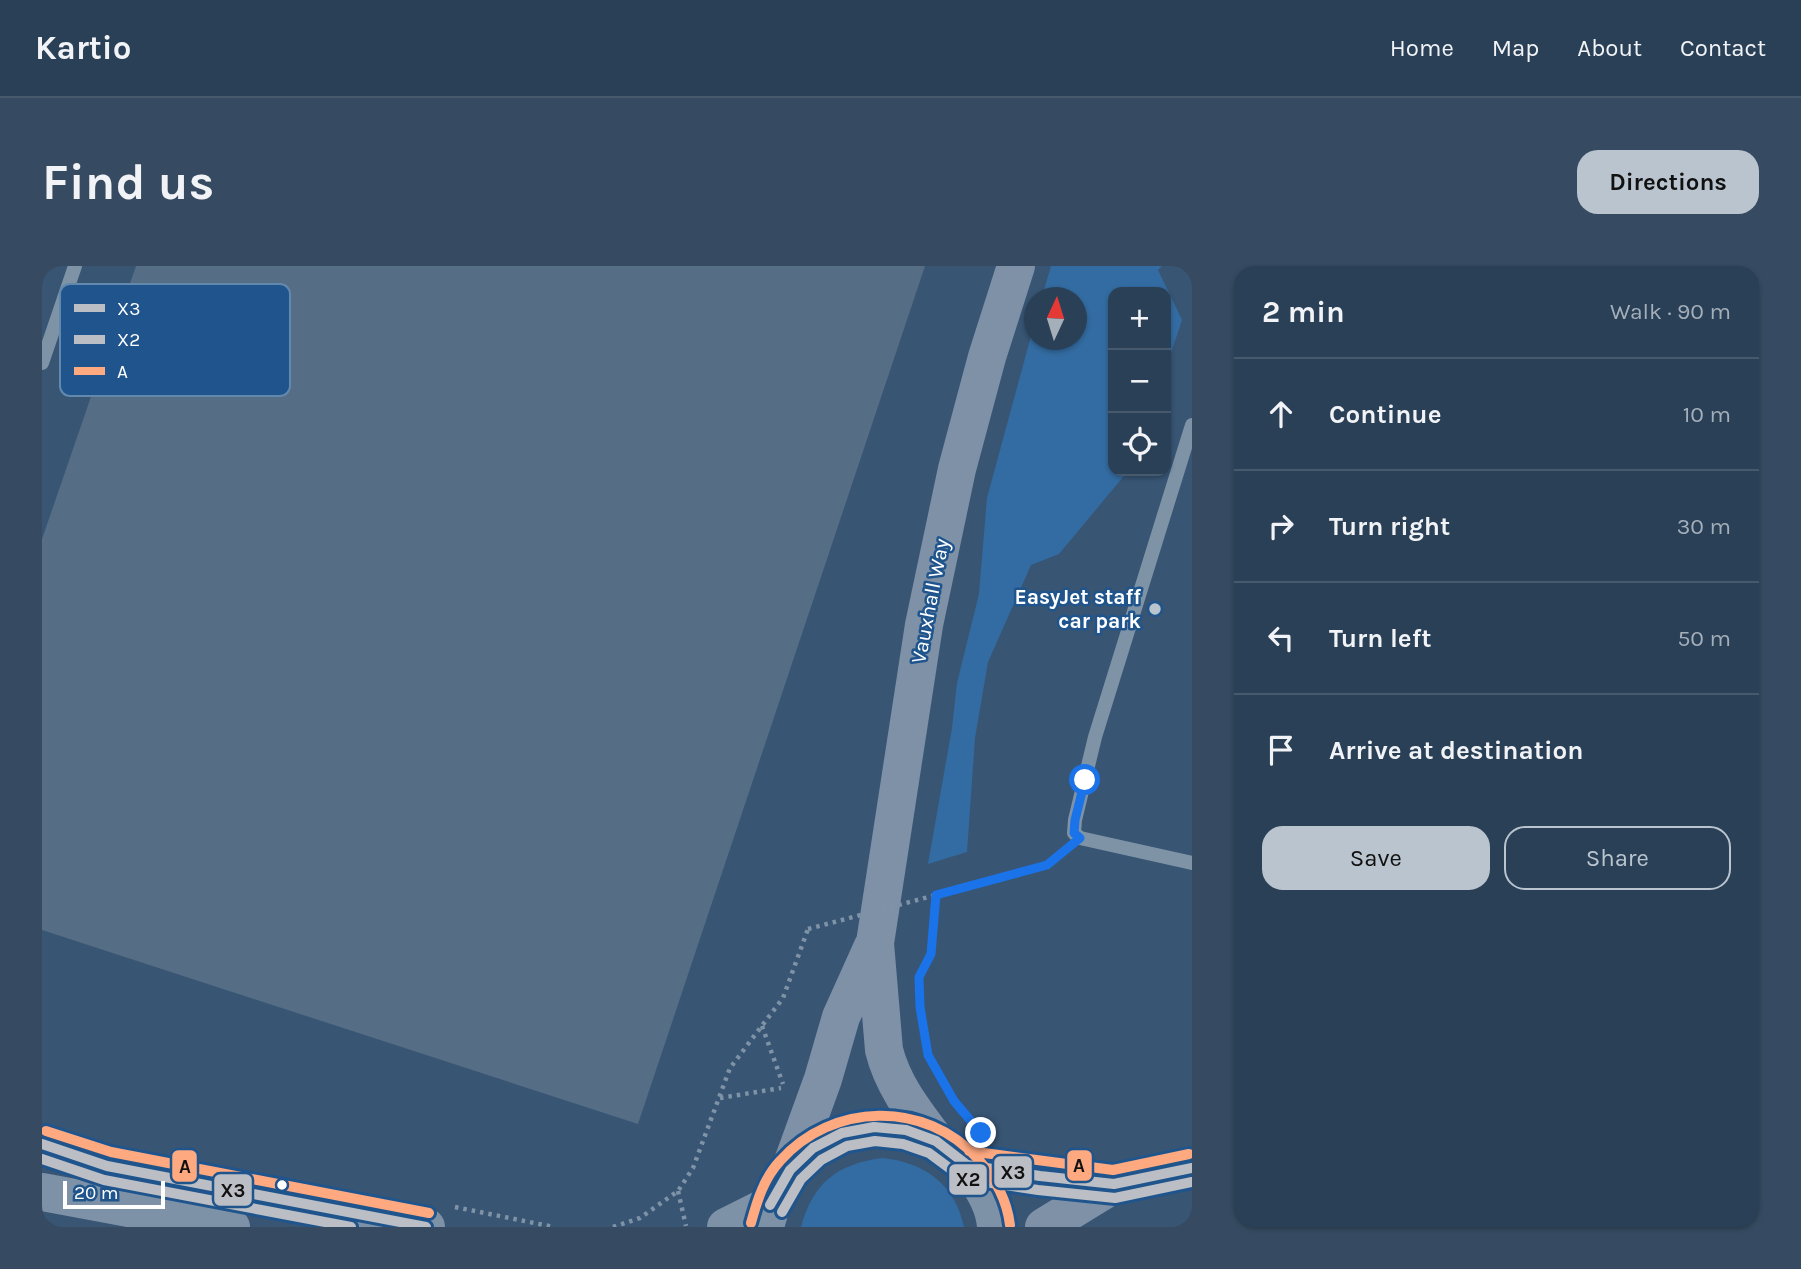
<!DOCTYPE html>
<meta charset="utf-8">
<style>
:root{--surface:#2a4057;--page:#364b61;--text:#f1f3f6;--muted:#a5afba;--line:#46596d;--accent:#b9c4ce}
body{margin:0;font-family:Karla,sans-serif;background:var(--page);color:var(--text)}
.controls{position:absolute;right:21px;top:21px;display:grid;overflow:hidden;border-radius:14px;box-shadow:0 2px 5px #0004}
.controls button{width:63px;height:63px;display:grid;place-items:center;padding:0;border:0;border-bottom:2px solid var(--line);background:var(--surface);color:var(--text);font:35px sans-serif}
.compass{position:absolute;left:982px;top:21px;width:63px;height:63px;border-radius:50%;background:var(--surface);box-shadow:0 2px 5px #0004;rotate:4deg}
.scale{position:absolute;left:21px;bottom:18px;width:102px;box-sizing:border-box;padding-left:7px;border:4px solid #fff;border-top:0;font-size:19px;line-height:24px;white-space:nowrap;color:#fff;-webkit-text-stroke:5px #1f558c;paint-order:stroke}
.stop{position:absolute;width:21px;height:21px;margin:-16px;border:5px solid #1a73e8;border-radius:50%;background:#fff}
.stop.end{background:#1a73e8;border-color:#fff;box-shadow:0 2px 7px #0008}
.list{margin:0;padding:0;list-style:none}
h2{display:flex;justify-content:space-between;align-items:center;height:91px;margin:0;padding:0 28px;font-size:30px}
h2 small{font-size:23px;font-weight:400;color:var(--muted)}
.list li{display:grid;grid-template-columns:46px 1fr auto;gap:21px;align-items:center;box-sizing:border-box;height:112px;padding:0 28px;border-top:2px solid var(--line)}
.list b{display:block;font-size:26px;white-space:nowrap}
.list em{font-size:23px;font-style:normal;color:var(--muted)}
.actions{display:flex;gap:14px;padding:21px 28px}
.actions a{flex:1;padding:16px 0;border:2px solid var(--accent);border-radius:21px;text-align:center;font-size:24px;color:var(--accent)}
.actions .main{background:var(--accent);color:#111}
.icon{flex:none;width:38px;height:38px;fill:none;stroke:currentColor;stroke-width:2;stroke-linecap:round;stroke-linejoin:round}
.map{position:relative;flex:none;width:1150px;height:961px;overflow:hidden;border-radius:21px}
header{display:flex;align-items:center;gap:42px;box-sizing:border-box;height:98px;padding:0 35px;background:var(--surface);border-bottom:2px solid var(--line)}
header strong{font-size:33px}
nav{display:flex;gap:38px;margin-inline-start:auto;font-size:24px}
.intro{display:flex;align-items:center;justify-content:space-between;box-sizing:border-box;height:168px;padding:0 42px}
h1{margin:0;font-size:49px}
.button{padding:18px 32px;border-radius:21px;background:var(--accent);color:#111;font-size:24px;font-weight:700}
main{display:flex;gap:42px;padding:0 42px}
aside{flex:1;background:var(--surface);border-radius:21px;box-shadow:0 2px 5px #0004}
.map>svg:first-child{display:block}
.green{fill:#336ca2}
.building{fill:#556d85}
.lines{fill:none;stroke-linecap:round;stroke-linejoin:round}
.path{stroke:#7f93a7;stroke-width:4.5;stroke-dasharray:3.5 5;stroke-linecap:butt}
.service{stroke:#7f93a7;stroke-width:14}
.primary{stroke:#7e91a7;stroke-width:38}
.trunk{stroke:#7e92a7;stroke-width:38}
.path-bridge{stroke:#7f93a7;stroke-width:4.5;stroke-dasharray:3.5 5;stroke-linecap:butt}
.bus-1-casing{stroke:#1f558c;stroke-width:16}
.bus-2-casing{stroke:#1f558c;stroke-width:16}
.bus-3-casing{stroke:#1f558c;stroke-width:16}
.bus-1{stroke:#bbbec4;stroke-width:10}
.bus-2{stroke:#bbbec4;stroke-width:10}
.bus-3{stroke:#ffa980;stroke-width:10}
.route{stroke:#1a73e8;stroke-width:9}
.poi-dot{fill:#b9c4ce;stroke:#1f558c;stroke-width:2.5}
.bus-dot{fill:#fff;stroke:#1f558c;stroke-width:2.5}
.labels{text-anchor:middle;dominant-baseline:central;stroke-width:5;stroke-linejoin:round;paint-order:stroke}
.poi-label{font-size:21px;font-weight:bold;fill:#fff;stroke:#1f558c;text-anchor:end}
.street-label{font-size:21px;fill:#fff;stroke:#1f558c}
.key{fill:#1f558c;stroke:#6288ae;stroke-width:2}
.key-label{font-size:19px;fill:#fff}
.line-badge{stroke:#1f558c;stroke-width:2.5}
.pale-badge-label{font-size:19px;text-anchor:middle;font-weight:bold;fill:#111}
</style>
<header>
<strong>Kartio</strong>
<nav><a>Home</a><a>Map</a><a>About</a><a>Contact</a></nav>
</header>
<div class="intro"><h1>Find us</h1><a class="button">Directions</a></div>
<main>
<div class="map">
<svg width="1150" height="961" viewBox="0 0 1150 961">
<rect width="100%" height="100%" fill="#385574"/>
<path class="green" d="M 1009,0 L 1120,0 L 1116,4 L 1140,54 L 1124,102 L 1124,26 L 1071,26 L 1071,205 L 1086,205 L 1017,288 L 989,299 L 946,396 L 933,472 L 925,586 L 886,598 L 910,462 L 915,417 L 937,328 L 945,232 L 992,59 L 992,74 L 1034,74 L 1034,32 L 1000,31 Z
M 840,892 C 882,896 913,918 922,961 L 759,961 C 771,917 795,898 840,892 Z"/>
<path class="building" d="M 94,0 L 883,0 L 596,858 L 0,664 L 0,273 Z"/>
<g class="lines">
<path class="path" d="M 877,732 L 877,711 L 889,688 L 894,629 L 1005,599 L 1019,588
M 878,744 L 886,789 L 907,827
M 720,760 L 741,818
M 678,832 L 739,822
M 636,925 L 644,960
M 413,941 L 512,961
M 571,961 L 598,952 L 636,925 L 651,902 L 688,802 L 741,732 L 766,663"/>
<path class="service" d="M 0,97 L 33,0
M 1150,159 L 1053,471 L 1033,554 L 1032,567 L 1038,572 L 1150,597"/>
<path class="primary" d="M 894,875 C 873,847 851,820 842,784 L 833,677 L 882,359 L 915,203 L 945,91 L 974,0
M 925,899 L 1072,918 L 1150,902
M 748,904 L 781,813 L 799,751 L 831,680
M 1002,961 L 1072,918"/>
<path class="trunk" d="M 0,878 L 65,900 L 384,961
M 0,926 L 189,961
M 684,961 L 728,939
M 723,961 C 728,941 735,919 749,903 C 799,846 891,850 934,912 C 944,926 953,944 954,961"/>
<path class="path-bridge" d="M 766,663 L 894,629"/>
<g class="bus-1-casing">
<path id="bus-1" d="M 0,878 L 65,900 L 384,961
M 728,939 L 748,904 L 771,882 L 800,867 L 832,861 L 864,864 L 894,875 L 925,899 L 998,910 L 1072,918 L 1150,902"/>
</g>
<g class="bus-2-casing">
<path id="bus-2" d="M 0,893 L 62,914 L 309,961
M 740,946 L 759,913 L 779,894 L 805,880 L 833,875 L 861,878 L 887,887 L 922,913 L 996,924 L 1073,932 L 1150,916"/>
</g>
<g class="bus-3-casing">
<path id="bus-3" d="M 4,865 L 69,886 L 387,947
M 927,885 L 1071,904 L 1147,888
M 709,957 C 715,935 722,912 738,895 C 790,836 884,834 936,893 C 953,912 965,934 968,959"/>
</g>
<use href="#bus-1" class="bus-1"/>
<use href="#bus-2" class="bus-2"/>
<use href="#bus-3" class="bus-3"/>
</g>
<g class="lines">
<path class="route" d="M 939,867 L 912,835 L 886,789 L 878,741 L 877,711 L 889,688 L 894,629 L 1005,599 L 1038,572 L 1032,567 L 1033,554 L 1043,514"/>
</g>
<circle class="poi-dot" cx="1113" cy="343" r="7"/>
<circle class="bus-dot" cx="240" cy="919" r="6"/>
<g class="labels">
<g class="poi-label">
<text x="1099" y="331">EasyJet staff<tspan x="1099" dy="24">car park</tspan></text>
</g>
<g class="street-label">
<text transform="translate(888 335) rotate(-79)">Vauxhall Way</text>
</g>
</g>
<rect x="18" y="18" width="230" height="112" rx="10" class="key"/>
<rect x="32" y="38" width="31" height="8" fill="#bbbec4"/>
<rect x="32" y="69" width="31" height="9" fill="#bbbec4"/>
<rect x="32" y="101" width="31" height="8" fill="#ffa980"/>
<g class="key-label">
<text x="75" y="49">X3</text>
<text x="75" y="80">X2</text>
<text x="75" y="112">A</text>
</g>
<g class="line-badge">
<rect x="1024" y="883" width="27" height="33" rx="7" fill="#ffa980"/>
<rect x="129" y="883" width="27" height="34" rx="7" fill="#ffa980"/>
<rect x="951" y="889" width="40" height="34" rx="7" fill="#bbbec4"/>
<rect x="906" y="897" width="40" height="33" rx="7" fill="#bbbec4"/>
<rect x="171" y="907" width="40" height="34" rx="7" fill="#bbbec4"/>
</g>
<g class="pale-badge-label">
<text x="1037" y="906">A</text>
<text x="143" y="907">A</text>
<text x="971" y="913">X3</text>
<text x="926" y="920">X2</text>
<text x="191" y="931">X3</text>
</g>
</svg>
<div class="controls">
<button>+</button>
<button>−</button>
<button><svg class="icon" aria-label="locate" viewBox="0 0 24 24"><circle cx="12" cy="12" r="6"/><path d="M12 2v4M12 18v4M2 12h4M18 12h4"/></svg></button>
</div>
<svg class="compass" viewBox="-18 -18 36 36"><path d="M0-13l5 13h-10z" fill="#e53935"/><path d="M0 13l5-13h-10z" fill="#a5afba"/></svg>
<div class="scale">20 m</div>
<div class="stop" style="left:1043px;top:514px"></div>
<div class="stop end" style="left:939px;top:867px"></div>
</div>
<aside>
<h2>2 min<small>Walk · 90 m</small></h2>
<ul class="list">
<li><svg class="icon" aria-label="ahead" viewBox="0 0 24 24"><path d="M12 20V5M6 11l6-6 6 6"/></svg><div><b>Continue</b></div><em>10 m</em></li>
<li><svg class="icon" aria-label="right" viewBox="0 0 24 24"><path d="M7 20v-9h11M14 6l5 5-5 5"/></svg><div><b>Turn right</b></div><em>30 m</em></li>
<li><svg class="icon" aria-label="left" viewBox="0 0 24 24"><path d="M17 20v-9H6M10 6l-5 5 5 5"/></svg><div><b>Turn left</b></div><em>50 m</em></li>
<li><svg class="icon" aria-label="arrive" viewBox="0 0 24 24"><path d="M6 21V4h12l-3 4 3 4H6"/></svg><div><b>Arrive at destination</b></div></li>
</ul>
<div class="actions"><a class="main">Save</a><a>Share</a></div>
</aside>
</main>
